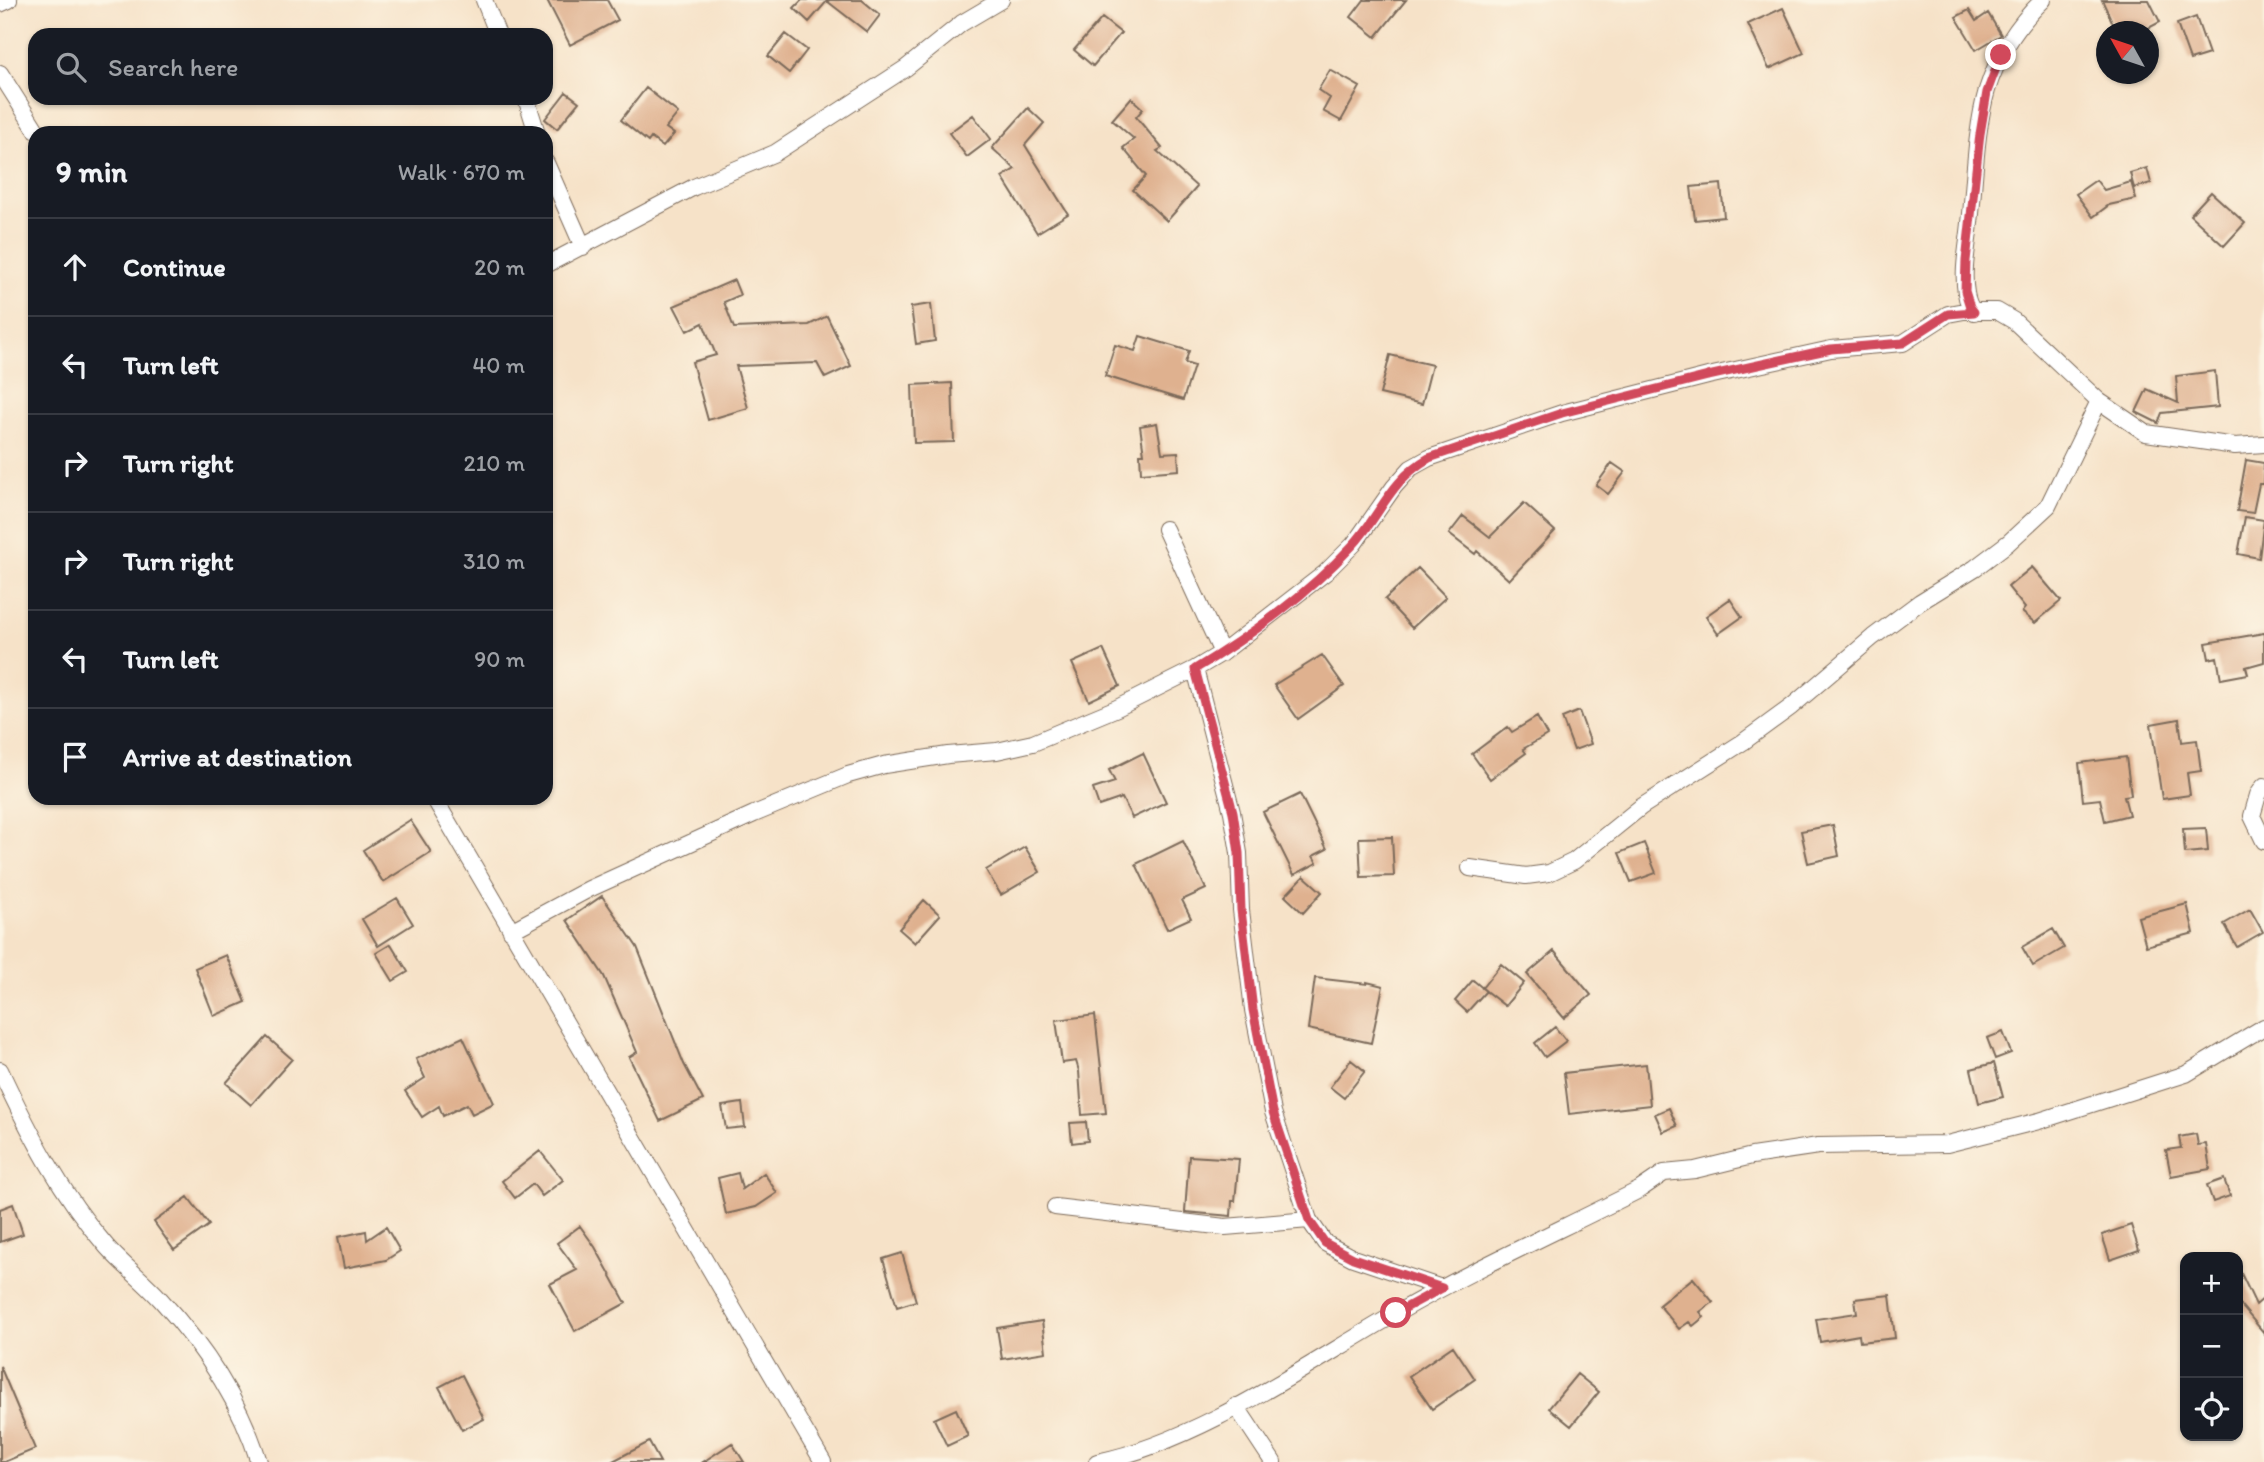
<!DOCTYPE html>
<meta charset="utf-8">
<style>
:root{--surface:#171b24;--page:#20242c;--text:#f1f3f6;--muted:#9ea1a6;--line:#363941}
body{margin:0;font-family:Itim,sans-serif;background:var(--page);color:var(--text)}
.controls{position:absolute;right:21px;bottom:21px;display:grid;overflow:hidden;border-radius:14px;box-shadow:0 2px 5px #0004}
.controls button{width:63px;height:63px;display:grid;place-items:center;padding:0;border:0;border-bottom:2px solid var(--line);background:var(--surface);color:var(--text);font:35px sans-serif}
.compass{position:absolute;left:2096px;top:21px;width:63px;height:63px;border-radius:50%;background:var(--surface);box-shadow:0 2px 5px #0004;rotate:310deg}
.stop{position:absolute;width:21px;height:21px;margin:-16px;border:5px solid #d1495b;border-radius:50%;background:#fff}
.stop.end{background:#d1495b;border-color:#fff;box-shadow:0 2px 7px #0008}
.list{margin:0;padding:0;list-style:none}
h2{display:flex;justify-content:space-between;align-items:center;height:91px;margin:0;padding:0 28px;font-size:30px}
h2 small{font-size:23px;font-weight:400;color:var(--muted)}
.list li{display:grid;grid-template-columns:46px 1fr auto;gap:21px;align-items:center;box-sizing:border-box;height:98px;padding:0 28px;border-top:2px solid var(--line)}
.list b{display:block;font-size:26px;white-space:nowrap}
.list em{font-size:23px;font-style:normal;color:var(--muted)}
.icon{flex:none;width:38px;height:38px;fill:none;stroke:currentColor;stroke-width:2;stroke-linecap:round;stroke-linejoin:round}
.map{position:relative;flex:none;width:2264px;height:1462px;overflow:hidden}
.search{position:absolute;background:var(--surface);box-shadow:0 2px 5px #0004;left:28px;top:28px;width:525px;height:77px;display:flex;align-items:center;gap:18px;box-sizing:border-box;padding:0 24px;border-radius:21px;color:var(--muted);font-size:26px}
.panel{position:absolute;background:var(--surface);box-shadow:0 2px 5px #0004;left:28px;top:126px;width:525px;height:679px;border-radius:21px}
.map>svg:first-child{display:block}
.building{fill:#dfb18f}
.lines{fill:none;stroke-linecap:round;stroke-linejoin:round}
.street-casing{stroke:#7c6a5a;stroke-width:18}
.street{stroke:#fff;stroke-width:16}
.route{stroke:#d1495b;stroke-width:9}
</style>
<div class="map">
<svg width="2264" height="1462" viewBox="0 0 2264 1462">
<rect width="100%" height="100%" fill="#fcf5e5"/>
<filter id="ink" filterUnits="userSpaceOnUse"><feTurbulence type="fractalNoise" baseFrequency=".0143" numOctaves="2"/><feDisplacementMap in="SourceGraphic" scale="14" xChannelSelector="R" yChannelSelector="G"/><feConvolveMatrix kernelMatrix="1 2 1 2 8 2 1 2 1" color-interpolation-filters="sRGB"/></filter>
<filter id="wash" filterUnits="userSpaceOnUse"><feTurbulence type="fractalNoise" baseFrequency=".00686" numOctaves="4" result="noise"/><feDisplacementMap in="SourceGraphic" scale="28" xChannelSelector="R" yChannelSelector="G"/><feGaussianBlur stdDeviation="1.57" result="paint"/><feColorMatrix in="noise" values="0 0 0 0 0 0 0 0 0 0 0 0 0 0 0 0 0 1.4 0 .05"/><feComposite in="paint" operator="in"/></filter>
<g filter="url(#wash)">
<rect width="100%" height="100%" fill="#f6e2c8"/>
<g id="blocks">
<path class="building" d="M 547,0 L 607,0 L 618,20 L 570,45 Z
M 802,0 L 862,0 L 880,15 L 867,32 L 827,1 L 809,22 L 794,8 Z
M 1364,0 L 1406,0 L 1376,37 L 1351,17 Z
M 2102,0 L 2149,0 L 2160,22 L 2141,32 L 2117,32 Z
M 1783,8 L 1804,53 L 1769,69 L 1748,24 Z
M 1969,10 L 1976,21 L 1988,13 L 2001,35 L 1976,50 L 1956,17 Z
M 2196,17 L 2209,54 L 2190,60 L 2177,24 Z
M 1102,18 L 1121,33 L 1093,66 L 1074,50 Z
M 786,34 L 807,50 L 789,73 L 768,56 Z
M 1330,70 L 1360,87 L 1341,121 L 1323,111 L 1330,98 L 1318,90 Z
M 646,88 L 678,113 L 666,128 L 674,134 L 663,147 L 651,138 L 648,142 L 621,120 Z
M 566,92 L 579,102 L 557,129 L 545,119 Z
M 1131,98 L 1143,109 L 1136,117 L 1162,148 L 1157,151 L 1197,187 L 1167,221 L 1133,190 L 1146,176 L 1123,148 L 1134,139 L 1112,120 Z
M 1028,108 L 1044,123 L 1025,145 L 1068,214 L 1037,233 L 1002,177 L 1015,169 L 992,148 Z
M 973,115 L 991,139 L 967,157 L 949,133 Z
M 2147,168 L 2151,183 L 2134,188 L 2130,173 Z
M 2096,180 L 2104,190 L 2131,182 L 2136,199 L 2109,205 L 2093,217 L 2076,194 Z
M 1721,184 L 1724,217 L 1695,220 L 1691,187 Z
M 2211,192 L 2245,223 L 2224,246 L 2190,215 Z
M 734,280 L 740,295 L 724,302 L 734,328 L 809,325 L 827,316 L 851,366 L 825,378 L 817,363 L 736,366 L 748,408 L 708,420 L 692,362 L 716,355 L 703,323 L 687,331 L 674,306 Z
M 931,304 L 935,341 L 916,344 L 911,307 Z
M 1140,336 L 1189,351 L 1185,363 L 1194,366 L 1183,400 L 1105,376 L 1115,345 L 1135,351 Z
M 1390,355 L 1432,365 L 1422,404 L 1380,394 Z
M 2215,371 L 2218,407 L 2162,413 L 2158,423 L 2136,412 L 2147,389 L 2178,403 L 2176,376 Z
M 952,383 L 954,442 L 914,443 L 912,385 Z
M 1157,423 L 1162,453 L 1178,452 L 1179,470 L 1141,473 L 1140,454 L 1144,454 L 1140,426 Z
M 2246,460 L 2264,463 L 2263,484 L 2259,484 L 2253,513 L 2237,511 Z
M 1612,463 L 1625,472 L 1608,494 L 1596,485 Z
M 1524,503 L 1555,531 L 1509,580 L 1477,551 L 1475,554 L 1449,534 L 1463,516 L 1490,537 Z
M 2245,517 L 2264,520 L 2259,558 L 2238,554 Z
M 2032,567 L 2061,601 L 2035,623 L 2022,612 L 2025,608 L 2008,587 Z
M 1418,568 L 1446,597 L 1412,628 L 1385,599 Z
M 1730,599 L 1742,617 L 1718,634 L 1706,616 Z
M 2264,633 L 2264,662 L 2246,667 L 2248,674 L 2221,679 L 2217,657 L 2209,659 L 2206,643 Z
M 1103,649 L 1120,686 L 1089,701 L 1072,663 Z
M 1322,655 L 1344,686 L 1298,719 L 1274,685 Z
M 1579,711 L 1591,744 L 1574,750 L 1562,718 Z
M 1537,717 L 1547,735 L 1523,749 L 1526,753 L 1490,779 L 1472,754 L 1508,727 L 1512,732 Z
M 2179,719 L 2182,742 L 2197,740 L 2201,771 L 2187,773 L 2190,795 L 2162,799 L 2151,724 Z
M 1143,753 L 1166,802 L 1132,818 L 1122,798 L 1099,806 L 1093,789 L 1115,782 L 1109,770 Z
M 2126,757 L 2131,795 L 2124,796 L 2129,815 L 2105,821 L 2100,799 L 2083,801 L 2079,763 Z
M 1300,794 L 1327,849 L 1313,856 L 1317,863 L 1294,875 L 1263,812 Z
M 410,820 L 431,852 L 383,882 L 363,850 Z
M 1833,825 L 1839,856 L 1808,863 L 1801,831 Z
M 2206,828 L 2208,851 L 2185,853 L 2183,829 Z
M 1392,837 L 1394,876 L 1361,877 L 1359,838 Z
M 1183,841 L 1206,889 L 1182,900 L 1191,918 L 1167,929 L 1136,864 Z
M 1644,843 L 1656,873 L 1631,882 L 1619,853 Z
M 1025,847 L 1040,872 L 1001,895 L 986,870 Z
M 1304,876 L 1322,892 L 1303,913 L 1285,896 Z
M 602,896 L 637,947 L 684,1064 L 703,1100 L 660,1121 L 629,1057 L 637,1052 L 604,976 L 567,920 Z
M 397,898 L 413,924 L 378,946 L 362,919 Z
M 924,900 L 940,915 L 915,943 L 899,929 Z
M 2187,904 L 2194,933 L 2146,946 L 2138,917 Z
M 2250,909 L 2263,932 L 2237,947 L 2224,924 Z
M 2053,929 L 2064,948 L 2033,966 L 2022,947 Z
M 391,944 L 408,972 L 393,981 L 376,953 Z
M 1554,951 L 1591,995 L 1564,1018 L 1527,974 Z
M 226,955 L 246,1002 L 214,1016 L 195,968 Z
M 1501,964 L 1524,983 L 1505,1006 L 1482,988 Z
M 1315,978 L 1367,984 L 1367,982 L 1383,986 L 1371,1043 L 1308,1029 Z
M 1473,980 L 1486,991 L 1467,1012 L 1455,1001 Z
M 1095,1015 L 1106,1113 L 1082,1115 L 1079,1071 L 1076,1061 L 1062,1063 L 1056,1020 Z
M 1555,1027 L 1566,1041 L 1545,1057 L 1535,1043 Z
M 2003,1032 L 2011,1053 L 1995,1059 L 1987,1038 Z
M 267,1037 L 292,1059 L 251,1105 L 226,1083 Z
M 463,1037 L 494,1103 L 472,1114 L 467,1104 L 443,1116 L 439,1106 L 422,1117 L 405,1091 L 425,1078 L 416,1059 Z
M 1351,1060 L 1365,1071 L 1344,1098 L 1330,1087 Z
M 1994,1063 L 2003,1097 L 1979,1103 L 1971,1069 Z
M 1646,1064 L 1650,1105 L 1569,1114 L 1564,1073 Z
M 742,1103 L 745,1127 L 726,1129 L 722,1106 Z
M 1669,1108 L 1677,1126 L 1663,1132 L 1655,1114 Z
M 1086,1122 L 1088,1141 L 1072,1143 L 1070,1123 Z
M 2196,1134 L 2198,1145 L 2206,1144 L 2210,1169 L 2171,1176 L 2166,1150 L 2181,1148 L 2179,1137 Z
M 540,1151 L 563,1180 L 542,1196 L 533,1184 L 515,1198 L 502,1181 Z
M 1189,1156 L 1239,1159 L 1235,1201 L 1232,1201 L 1231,1216 L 1185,1212 Z
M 738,1173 L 742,1189 L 764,1173 L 777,1193 L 756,1207 L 726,1214 L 718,1178 Z
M 2224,1179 L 2230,1196 L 2213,1202 L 2207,1185 Z
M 188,1197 L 209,1225 L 174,1250 L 154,1222 Z
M 13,1204 L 23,1234 L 0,1242 L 0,1209 Z
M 2131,1225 L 2139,1250 L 2110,1260 L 2102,1235 Z
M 580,1226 L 595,1247 L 626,1303 L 575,1331 L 550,1284 L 577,1270 L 557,1243 Z
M 386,1227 L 400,1251 L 386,1260 L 344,1268 L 338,1237 L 366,1231 L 367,1240 Z
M 902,1253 L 916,1301 L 897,1307 L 883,1259 Z
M 2238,1267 L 2256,1305 L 2264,1298 L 2264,1333 L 2238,1302 Z
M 1693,1278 L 1713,1302 L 1700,1312 L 1704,1317 L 1693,1326 L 1689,1322 L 1679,1329 L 1659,1305 Z
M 1890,1295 L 1895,1338 L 1860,1342 L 1859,1335 L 1820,1342 L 1816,1319 L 1857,1313 L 1855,1299 Z
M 1042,1321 L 1046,1352 L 1002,1359 L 997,1328 Z
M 1453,1346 L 1475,1379 L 1432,1409 L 1409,1376 Z
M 0,1366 L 35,1449 L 4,1462 L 0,1462 Z
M 1577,1374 L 1599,1392 L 1571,1426 L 1549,1408 Z
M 462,1375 L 484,1419 L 462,1430 L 439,1387 Z
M 956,1409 L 968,1436 L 947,1446 L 934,1419 Z
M 649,1442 L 660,1462 L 611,1462 Z
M 732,1443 L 744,1462 L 703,1462 Z"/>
</g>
</g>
<g filter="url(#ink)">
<use href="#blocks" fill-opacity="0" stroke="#7c6a5a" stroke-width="2"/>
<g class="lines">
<g class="street-casing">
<path id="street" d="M 484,0 L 498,35
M 0,4 L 9,0
M 0,73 L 38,133
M 526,98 L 537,133
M 546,163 L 583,247
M 546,265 L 694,187 L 775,153 L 906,68 L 962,23 L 1001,0
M 1974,312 C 1969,306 1967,300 1966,293 C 1962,271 1968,245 1970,223 C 1975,180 1975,132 1987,90 C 1998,55 2017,25 2043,0
M 1165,529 L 1222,653
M 1195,669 L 1232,812 L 1239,853 L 1241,910 L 1253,1010 L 1273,1112 L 1309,1220 L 1325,1243 L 1353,1258 L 1442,1288
M 2264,786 L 2258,795 L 2252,816 L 2264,841
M 434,798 L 823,1462
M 1470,868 L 1526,876 L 1549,873 L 1574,861 L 1641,807 L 1743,742 L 1791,707 L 1873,637 L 1920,602 L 1975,568 L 2008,543 L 2048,506 L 2099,401
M 511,931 L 589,889 L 754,814 L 848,775 L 884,765 L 948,755 L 997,751 L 1033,743 L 1117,708 L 1195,669 L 1222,653 L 1325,573 L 1354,544 L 1394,487 L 1411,468 L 1429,458 L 1562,413 L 1708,376 L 1831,349 L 1903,343 L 1948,314 L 1964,311 L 1997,311 L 2014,321 L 2099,401 L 2146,433 L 2235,446 L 2264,444
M 0,1070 C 30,1134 61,1194 107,1247 C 124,1266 144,1281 161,1300 C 204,1347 240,1400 259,1462
M 1055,1207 L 1225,1227 L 1309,1220
M 1236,1406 L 1273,1462
M 1097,1462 C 1200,1441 1306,1365 1397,1313 C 1475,1268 1558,1231 1639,1190 L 1664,1173 L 1695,1170 L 1752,1156 L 1818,1146 L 1947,1144 L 2039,1121 L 2186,1074 L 2264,1027"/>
</g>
<use href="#street" class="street"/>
</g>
</g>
<g class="lines" filter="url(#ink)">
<path class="route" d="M 1396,1313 L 1442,1288 L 1353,1258 L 1325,1243 L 1309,1220 L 1273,1112 L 1253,1010 L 1241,910 L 1239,853 L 1233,812 L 1195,669 C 1249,637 1309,593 1352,546 C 1381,515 1389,481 1429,458 L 1562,413 L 1708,376 L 1831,349 L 1903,343 L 1948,314 L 1974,312 L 1970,307 L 1965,291 L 1966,261 L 1980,134 L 1987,92 L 2001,55"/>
</g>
</svg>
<div class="controls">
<button>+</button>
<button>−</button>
<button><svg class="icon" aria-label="locate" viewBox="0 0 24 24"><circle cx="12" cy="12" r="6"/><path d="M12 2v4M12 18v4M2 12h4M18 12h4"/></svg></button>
</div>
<svg class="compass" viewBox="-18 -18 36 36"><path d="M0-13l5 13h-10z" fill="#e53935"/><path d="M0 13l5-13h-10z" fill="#9ea1a6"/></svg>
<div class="stop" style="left:1396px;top:1313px"></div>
<div class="stop end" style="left:2001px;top:55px"></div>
<div class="search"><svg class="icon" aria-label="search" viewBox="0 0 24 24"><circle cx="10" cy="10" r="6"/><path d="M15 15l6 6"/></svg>Search here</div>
<section class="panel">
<h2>9 min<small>Walk · 670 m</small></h2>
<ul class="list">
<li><svg class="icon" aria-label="ahead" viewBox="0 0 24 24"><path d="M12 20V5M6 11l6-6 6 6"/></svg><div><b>Continue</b></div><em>20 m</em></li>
<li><svg class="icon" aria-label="left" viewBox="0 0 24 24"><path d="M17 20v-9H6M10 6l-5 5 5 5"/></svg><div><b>Turn left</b></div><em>40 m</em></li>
<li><svg class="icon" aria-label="right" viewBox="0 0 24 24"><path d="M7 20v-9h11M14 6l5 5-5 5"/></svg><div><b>Turn right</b></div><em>210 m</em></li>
<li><svg class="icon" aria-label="right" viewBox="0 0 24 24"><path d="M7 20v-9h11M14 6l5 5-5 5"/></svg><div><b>Turn right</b></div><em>310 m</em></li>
<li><svg class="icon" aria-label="left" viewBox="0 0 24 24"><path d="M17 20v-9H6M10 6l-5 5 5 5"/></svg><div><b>Turn left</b></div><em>90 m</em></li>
<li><svg class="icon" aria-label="arrive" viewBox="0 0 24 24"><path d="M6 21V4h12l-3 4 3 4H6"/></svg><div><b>Arrive at destination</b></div></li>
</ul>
</section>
</div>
